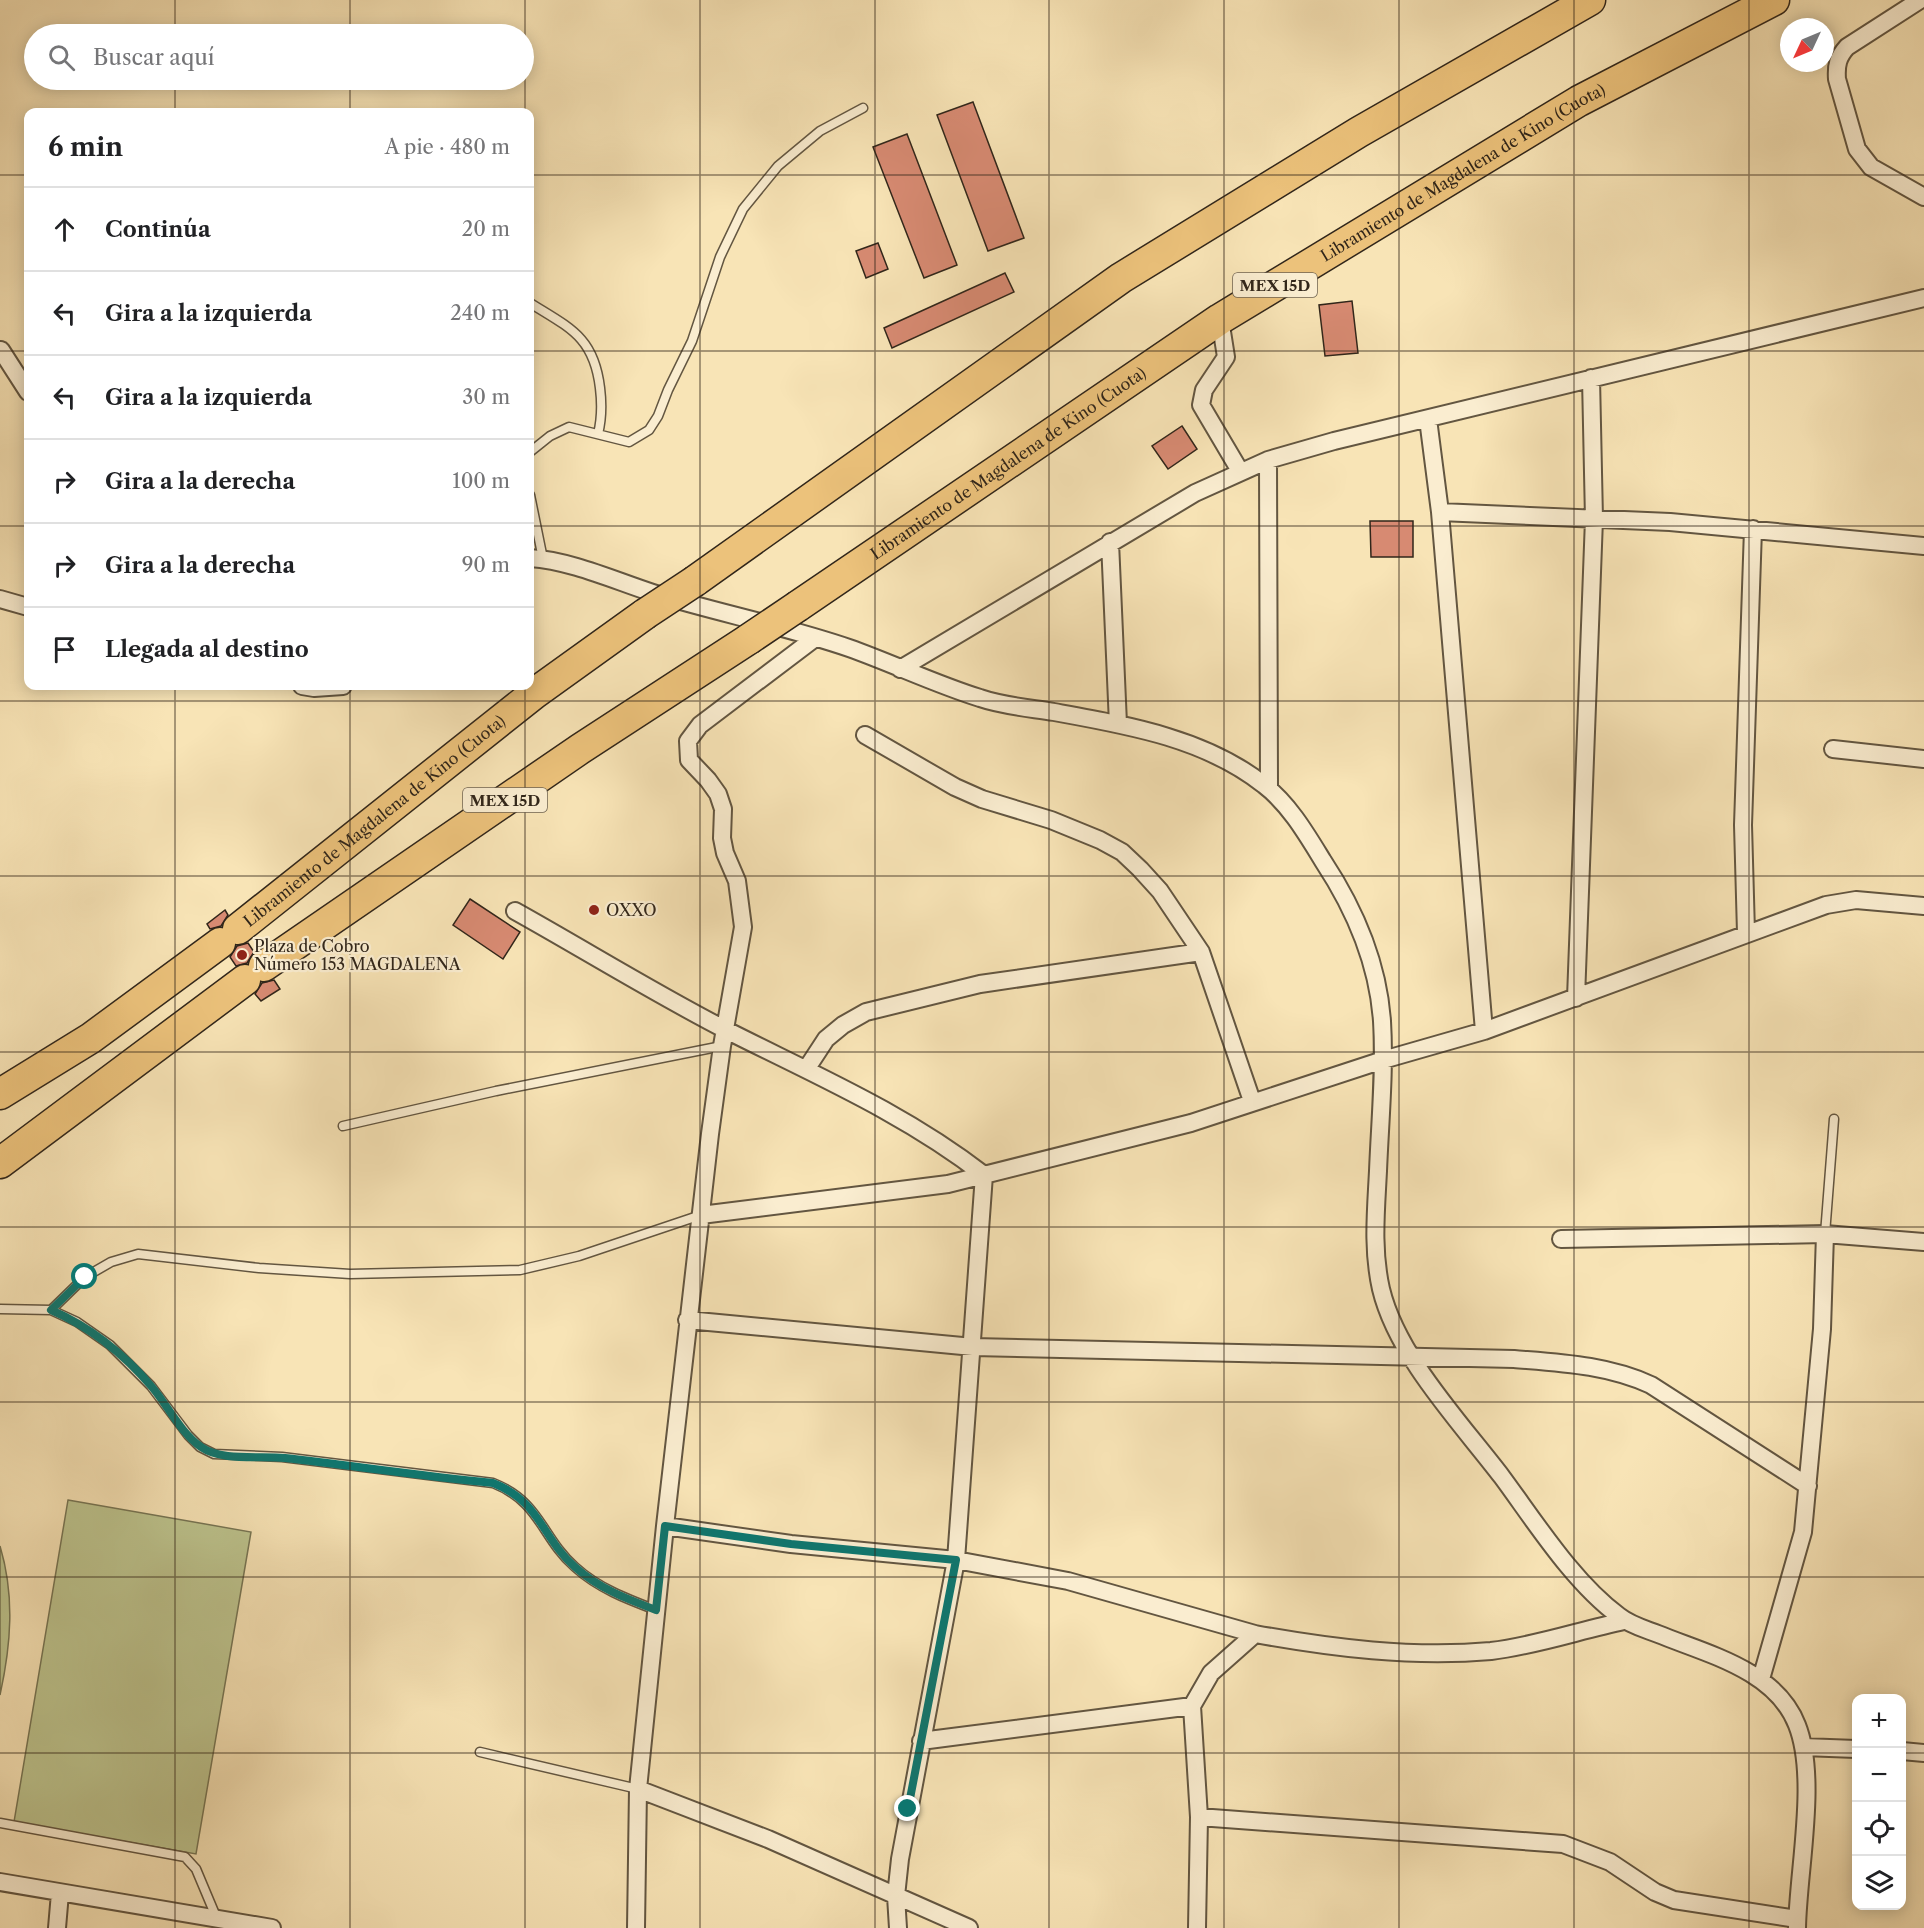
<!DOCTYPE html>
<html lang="es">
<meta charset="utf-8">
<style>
:root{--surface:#fff;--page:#f2f2f2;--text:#202124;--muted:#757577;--line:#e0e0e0}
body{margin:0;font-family:"Libre Caslon Text",serif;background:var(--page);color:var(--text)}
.controls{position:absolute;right:18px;bottom:18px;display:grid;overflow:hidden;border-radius:12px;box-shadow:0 3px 15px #0003}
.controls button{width:54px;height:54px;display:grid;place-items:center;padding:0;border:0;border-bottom:2px solid var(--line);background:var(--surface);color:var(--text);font:30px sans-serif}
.compass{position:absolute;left:1780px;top:18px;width:54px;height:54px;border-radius:50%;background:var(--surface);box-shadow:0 3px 15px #0003;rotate:226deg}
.stop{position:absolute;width:18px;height:18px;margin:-14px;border:4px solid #0f766e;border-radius:50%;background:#fff}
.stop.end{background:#0f766e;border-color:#fff;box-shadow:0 2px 6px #0008}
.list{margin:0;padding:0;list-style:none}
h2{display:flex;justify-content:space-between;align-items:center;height:78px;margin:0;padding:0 24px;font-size:26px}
h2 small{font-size:20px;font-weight:400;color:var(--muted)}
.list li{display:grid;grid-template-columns:39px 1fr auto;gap:18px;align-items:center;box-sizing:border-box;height:84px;padding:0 24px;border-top:2px solid var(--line)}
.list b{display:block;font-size:22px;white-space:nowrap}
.list em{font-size:20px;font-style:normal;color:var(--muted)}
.icon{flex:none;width:33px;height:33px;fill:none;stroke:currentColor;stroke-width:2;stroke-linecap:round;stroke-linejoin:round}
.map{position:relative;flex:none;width:1924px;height:1928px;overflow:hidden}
.search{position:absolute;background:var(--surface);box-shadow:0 3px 15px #0003;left:24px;top:24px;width:510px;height:66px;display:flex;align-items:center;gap:15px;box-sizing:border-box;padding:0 21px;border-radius:33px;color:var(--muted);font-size:22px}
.panel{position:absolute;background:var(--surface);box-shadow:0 3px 15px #0003;left:24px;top:108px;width:510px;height:582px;border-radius:12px}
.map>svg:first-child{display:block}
.green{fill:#bdc48e;stroke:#777554;stroke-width:1.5}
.building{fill:#d78a72;stroke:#31261a;stroke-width:1.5}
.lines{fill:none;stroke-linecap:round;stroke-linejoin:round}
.service-casing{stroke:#635641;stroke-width:11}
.minor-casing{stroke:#635641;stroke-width:20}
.motorway-casing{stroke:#31261a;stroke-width:33}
.service{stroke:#faedd0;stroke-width:8}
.minor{stroke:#faedd0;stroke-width:16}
.motorway{stroke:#ecc27b;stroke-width:30}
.motorway-bridge-casing{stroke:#31261a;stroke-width:33;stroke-linecap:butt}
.motorway-bridge{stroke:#ecc27b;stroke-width:30}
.route{stroke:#0f766e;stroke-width:8}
.grid{fill:none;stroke:#31261a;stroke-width:1.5;stroke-opacity:0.55}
.poi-dot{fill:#8f2418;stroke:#faedd0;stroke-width:2}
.labels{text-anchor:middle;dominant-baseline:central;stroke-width:4.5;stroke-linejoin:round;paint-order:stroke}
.shield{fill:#faedd0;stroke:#6d6251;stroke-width:1.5}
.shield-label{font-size:15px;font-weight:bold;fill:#31261a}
.street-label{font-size:16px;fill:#31261a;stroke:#faedd0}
.poi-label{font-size:16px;fill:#31261a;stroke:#faedd0;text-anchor:start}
</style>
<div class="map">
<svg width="1924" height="1928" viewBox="0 0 1924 1928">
<rect width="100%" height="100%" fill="#f8e4b6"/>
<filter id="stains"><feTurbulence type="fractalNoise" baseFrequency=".00333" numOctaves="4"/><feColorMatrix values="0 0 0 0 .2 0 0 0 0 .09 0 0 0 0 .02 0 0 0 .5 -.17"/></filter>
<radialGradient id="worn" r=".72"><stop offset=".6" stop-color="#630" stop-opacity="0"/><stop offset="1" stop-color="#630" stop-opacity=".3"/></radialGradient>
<path class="green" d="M 68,1500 L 251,1532 L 196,1854 L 14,1822 Z
M 0,1546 C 15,1596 11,1645 0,1695 Z"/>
<path class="building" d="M 973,102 L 1024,238 L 988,251 L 937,115 Z
M 907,134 L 957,265 L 924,278 L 873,147 Z
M 878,243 L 888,269 L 866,278 L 856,251 Z
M 1005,273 L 1014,292 L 892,348 L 884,328 Z
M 1352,301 L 1358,353 L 1325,356 L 1319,305 Z
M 1182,426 L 1197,449 L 1168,469 L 1152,446 Z
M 1370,521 L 1413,521 L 1413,557 L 1371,557 Z
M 470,899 L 520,932 L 503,959 L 453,925 Z
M 225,910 L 228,915 L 221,926 L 210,929 L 207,924 Z
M 248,943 L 254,952 L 247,963 L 236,966 L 230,957 L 237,946 Z
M 274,980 L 280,989 L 261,1001 L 255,994 L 262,983 Z"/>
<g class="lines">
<g class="service-casing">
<path id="service" d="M 530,303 C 570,328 594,337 600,388 C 602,404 602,418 598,434
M 530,452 L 550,436 L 569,427 L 629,442 L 649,430 L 658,416 L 668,390 L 692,341 L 720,257 L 743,209 L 778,166 L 820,131 L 863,108
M 530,495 L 543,559
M 343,1126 L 496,1091 L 722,1046
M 1825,1234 L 1834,1119
M 0,1309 L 51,1310 L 77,1322 L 110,1345 L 151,1386 L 188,1435 L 200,1447 L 214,1454 L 282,1457 L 493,1483 C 541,1502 541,1537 575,1567 C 598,1588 627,1599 656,1610
M 51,1310 L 85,1277 L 111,1262 L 138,1254 L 259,1268 L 350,1274 L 520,1270 L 579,1256 L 701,1215
M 480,1752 L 638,1789
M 0,1823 L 185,1857 L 196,1869 L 217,1919"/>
</g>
<g class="minor-casing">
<path id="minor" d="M 1920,0 L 1847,47 C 1838,57 1836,65 1837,79 L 1857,149 L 1871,167 L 1924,197
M 1220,319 L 1226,357 L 1204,390 L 1201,405 L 1240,471
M 1,350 L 28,392
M 1428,419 L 1440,512 L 1484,1031
M 1268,460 L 1269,788
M 1440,512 L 1670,522 L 1924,546
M 1110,542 L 1118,724
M 530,558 C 572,561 613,580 653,593 C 718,613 785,626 849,648 C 894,664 935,684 980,698 C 1003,706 1029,708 1054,712 C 1126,725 1205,738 1264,785 C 1289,804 1307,835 1323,861 C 1354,908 1378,964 1382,1021 C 1385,1070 1380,1121 1378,1171 C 1376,1211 1372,1249 1381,1289 C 1397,1356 1460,1422 1502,1477 C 1536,1523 1573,1582 1619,1616 C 1630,1625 1645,1629 1658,1634 C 1707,1654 1776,1670 1797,1725 C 1818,1778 1798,1870 1797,1928
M 0,599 L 28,607
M 900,669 L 1195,493 L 1268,460 L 1334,441 L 1924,298
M 302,686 L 314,688 L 343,686
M 865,735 L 955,787 L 982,799 L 1051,820 L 1100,840 L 1122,852 L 1140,869 L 1160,891 L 1201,952 L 1252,1101
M 1833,749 L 1924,759
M 515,911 C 585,950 654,993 726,1030 C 815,1075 904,1113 984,1175 L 956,1560 L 900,1859 L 896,1896 L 898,1928
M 1746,933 L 1743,825 L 1753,529
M 1576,998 L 1594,519 L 1591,378
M 807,1068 L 826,1039 L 843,1025 L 866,1012 L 980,984 L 1201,952
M 701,1215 L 948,1184 L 1191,1123 L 1383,1060 L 1484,1031 L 1826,905 L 1856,900 L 1924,906
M 1561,1239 L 1825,1234 L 1924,1242
M 687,1320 L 973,1347 L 1514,1359 C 1562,1363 1607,1365 1651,1385 L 1808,1486
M 665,1526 L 791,1544 L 956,1560 L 1068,1581 L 1255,1634
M 1761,1679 L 1803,1532 L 1822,1329 L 1825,1234
M 921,1741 L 1192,1706
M 1803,1747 L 1856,1749
M 1902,1751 L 1924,1753
M 638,1789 L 768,1839 L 969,1928
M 1199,1817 L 1563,1844 L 1610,1862 L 1655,1892 L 1674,1900 L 1797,1919
M 0,1882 L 272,1928
M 57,1928 L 60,1893
M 636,1928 L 638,1789 L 665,1526 L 710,1134 L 722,1046 L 743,927 L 737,881 L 725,853 L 722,838 L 723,809 L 718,794 L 708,780 L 689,760 L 688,741 L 700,725 L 815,638
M 1197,1928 L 1199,1817 L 1192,1706 L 1211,1673 L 1255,1634 C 1332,1648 1412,1658 1491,1651 C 1535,1646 1581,1630 1624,1621"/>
</g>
<g class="motorway-casing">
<g id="motorway">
<path d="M 695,581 L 1121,278 L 1359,132 L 1590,0"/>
<path id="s1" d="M 798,606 L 1220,319 L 1579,101 L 1774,0"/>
<path id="s2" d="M 238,929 L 535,693 L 645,614"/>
<path d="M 264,966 L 580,749 L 749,639"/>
<path d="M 0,1094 L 91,1038 L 220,943"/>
<path d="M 0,1163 L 245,980"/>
</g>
</g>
<use href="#service" class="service"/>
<use href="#minor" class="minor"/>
<use href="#motorway" class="motorway"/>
<g class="motorway-bridge-casing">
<path id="motorway-bridge" d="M 645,614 L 695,581
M 749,639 L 798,606"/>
</g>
<use href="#motorway-bridge" class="motorway-bridge"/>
</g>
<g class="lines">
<path class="route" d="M 85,1277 L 51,1310 C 90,1327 124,1354 152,1387 C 168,1406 180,1432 201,1447 C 223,1462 259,1455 285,1458 C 354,1466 423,1476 493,1483 C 541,1502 541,1537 575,1567 C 598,1588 627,1599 656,1610 L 665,1526 L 791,1544 L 956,1560 L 908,1809"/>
</g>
<path class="grid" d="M 175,0 L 175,34M 350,0 L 350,34M 525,0 L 525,112M 700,0 L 700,1928M 875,0 L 875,1928M 1049,0 L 1049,1928M 1224,0 L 1224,1928M 1399,0 L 1399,1928M 1574,0 L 1574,1928M 1749,0 L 1749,1928M 175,80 L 175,112M 350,80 L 350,112M 0,175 L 28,175M 530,175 L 1924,175M 0,351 L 28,351M 530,351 L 1924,351M 0,526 L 28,526M 530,526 L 1924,526M 175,686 L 175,1928M 350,686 L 350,1928M 525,686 L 525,1928M 0,701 L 1924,701M 0,876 L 1924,876M 0,1052 L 1924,1052M 0,1227 L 1924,1227M 0,1402 L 1924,1402M 0,1577 L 1924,1577M 0,1753 L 1856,1753M 1902,1753 L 1924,1753"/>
<g class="poi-dot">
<circle cx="594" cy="910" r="6"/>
<circle cx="242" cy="955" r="6"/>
</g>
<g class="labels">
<g class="shield">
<rect x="1233" y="273" width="84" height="24" rx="4.5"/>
<rect x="463" y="788" width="84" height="24" rx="4.5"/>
</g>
<g class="shield-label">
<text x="1275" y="285">MEX 15D</text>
<text x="505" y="800">MEX 15D</text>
</g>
<g class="street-label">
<text stroke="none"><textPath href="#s1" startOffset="794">Libramiento de Magdalena de Kino (Cuota)</textPath></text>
<text stroke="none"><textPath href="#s1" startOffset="254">Libramiento de Magdalena de Kino (Cuota)</textPath></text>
<text stroke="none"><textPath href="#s2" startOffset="174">Libramiento de Magdalena de Kino (Cuota)</textPath></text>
</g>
<g class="poi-label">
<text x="606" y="910">OXXO</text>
<text x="254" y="946">Plaza de Cobro<tspan x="254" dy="18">Número 153 MAGDALENA</tspan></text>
</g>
</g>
<rect width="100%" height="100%" filter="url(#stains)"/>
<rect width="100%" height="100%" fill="url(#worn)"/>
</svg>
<div class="controls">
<button>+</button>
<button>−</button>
<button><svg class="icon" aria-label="locate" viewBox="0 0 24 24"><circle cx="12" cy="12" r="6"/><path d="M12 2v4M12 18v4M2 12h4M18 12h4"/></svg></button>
<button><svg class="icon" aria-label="layers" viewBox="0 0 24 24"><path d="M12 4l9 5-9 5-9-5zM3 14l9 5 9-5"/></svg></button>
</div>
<svg class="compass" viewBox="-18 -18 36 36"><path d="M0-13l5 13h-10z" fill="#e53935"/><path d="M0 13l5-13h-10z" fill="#757577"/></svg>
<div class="stop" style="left:85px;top:1277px"></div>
<div class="stop end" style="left:908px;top:1809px"></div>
<div class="search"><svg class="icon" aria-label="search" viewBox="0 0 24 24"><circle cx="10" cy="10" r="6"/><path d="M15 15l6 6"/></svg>Buscar aquí</div>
<section class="panel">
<h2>6 min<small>A pie · 480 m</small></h2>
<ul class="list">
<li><svg class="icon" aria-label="ahead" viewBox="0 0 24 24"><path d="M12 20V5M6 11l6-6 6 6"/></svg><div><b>Continúa</b></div><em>20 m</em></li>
<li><svg class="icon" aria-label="left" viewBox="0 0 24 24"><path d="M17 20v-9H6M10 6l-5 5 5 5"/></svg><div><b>Gira a la izquierda</b></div><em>240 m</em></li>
<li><svg class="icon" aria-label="left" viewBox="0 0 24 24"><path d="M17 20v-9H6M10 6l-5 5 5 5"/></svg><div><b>Gira a la izquierda</b></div><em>30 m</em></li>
<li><svg class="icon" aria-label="right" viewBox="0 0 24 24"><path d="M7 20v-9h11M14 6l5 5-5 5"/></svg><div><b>Gira a la derecha</b></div><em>100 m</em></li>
<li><svg class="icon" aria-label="right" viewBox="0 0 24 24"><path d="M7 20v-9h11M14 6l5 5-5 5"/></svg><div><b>Gira a la derecha</b></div><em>90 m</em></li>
<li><svg class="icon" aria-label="arrive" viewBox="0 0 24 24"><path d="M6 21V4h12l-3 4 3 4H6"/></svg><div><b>Llegada al destino</b></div></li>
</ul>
</section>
</div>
